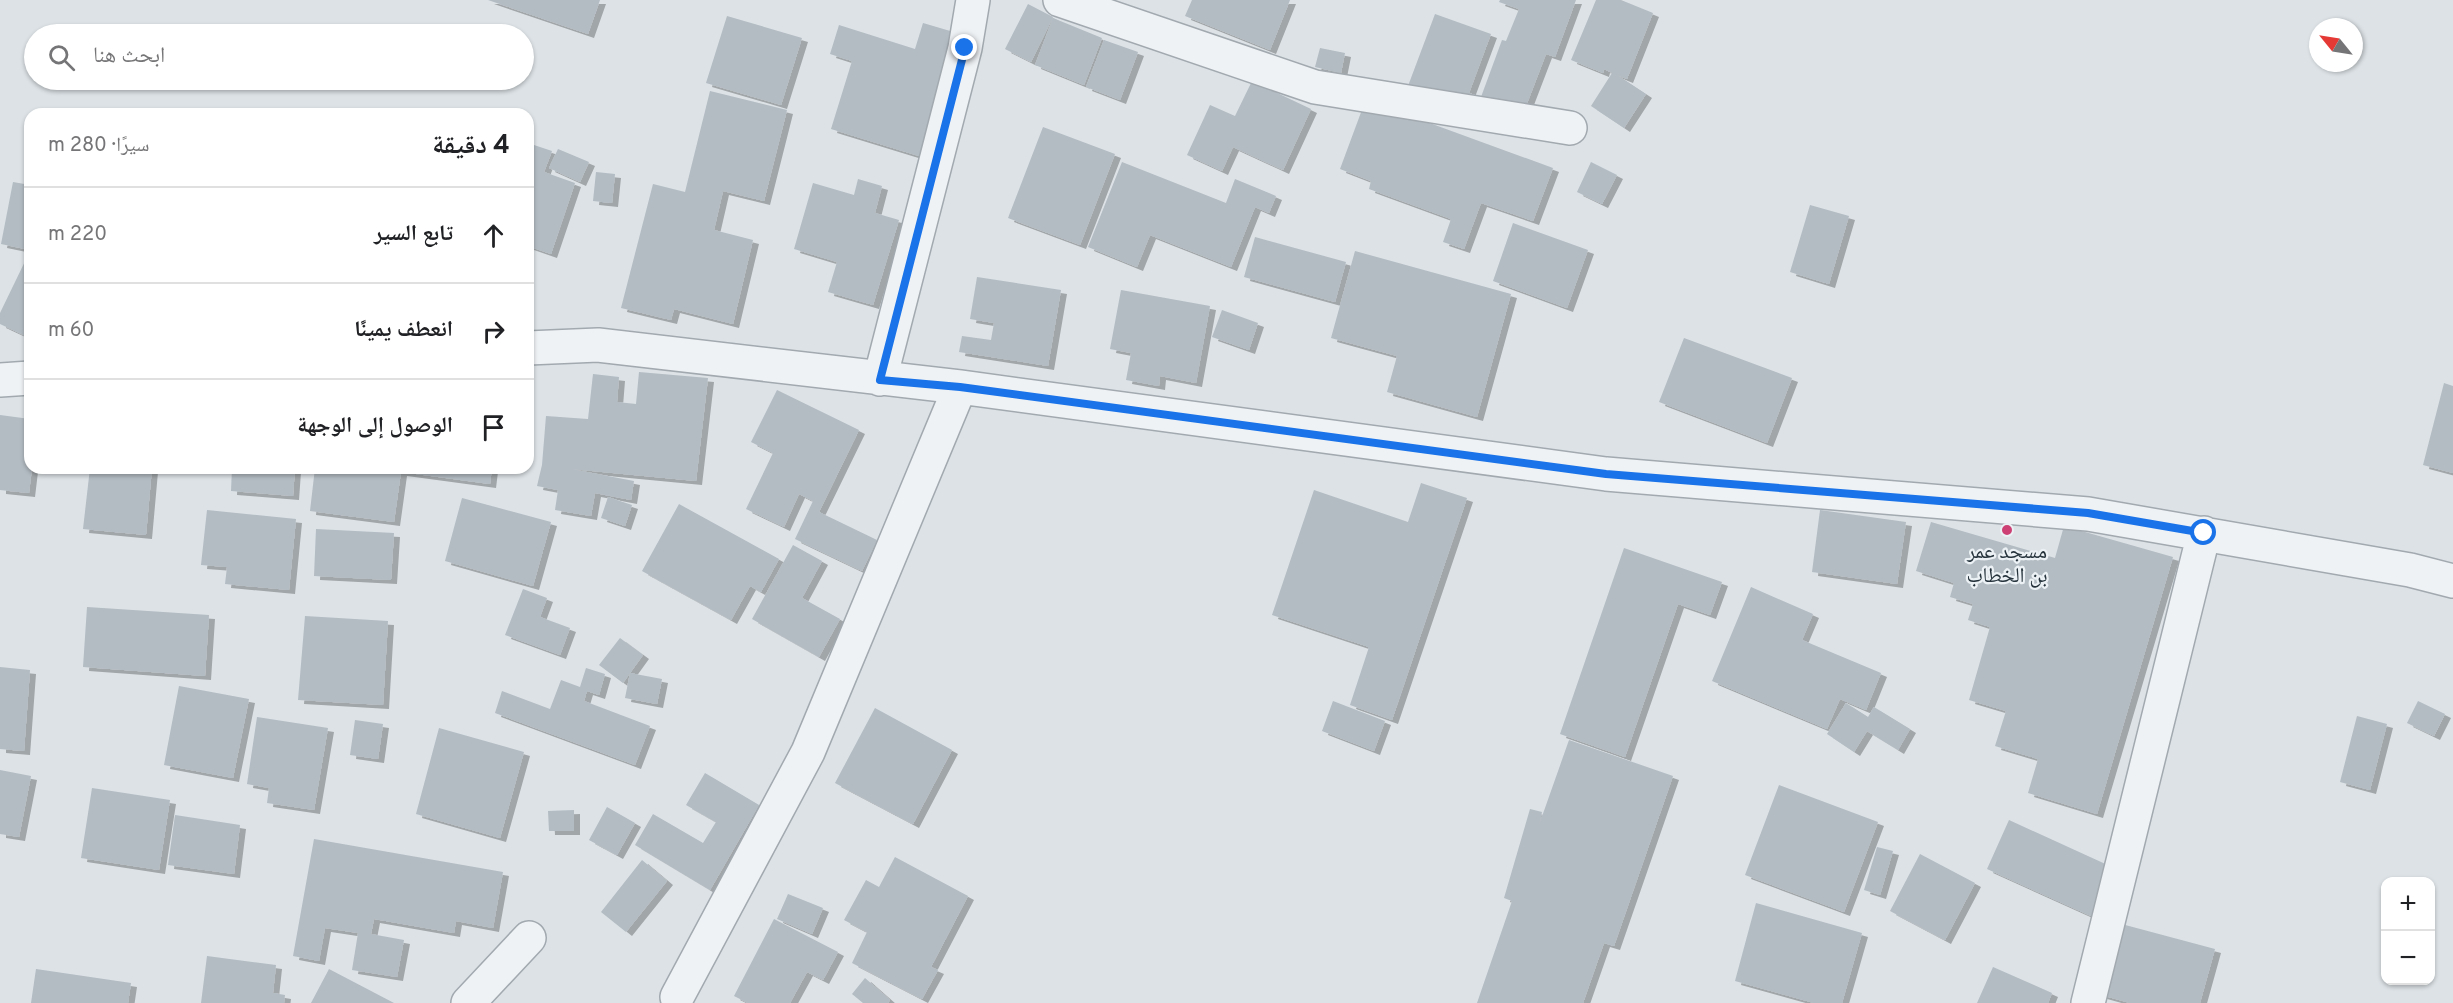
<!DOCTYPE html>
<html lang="ar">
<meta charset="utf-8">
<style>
:root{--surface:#fff;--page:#f2f2f2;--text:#202124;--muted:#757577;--line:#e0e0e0}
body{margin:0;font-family:Overpass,"Noto Naskh Arabic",sans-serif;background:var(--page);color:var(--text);direction:rtl}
.controls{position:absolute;right:18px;bottom:18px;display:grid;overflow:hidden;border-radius:12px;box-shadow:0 2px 4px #0004}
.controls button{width:54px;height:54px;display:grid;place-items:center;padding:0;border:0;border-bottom:2px solid var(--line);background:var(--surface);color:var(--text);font:30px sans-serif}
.compass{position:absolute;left:2309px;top:18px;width:54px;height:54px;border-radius:50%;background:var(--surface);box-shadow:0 2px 4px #0004;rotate:300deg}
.stop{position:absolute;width:18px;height:18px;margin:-14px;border:4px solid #1a73e8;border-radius:50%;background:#fff}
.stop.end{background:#1a73e8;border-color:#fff;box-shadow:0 2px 6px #0008}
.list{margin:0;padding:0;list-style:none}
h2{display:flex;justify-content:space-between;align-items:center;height:78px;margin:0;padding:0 24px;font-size:26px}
h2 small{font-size:20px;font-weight:400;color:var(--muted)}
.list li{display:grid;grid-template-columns:39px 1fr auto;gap:18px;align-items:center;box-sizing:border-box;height:96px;padding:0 24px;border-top:2px solid var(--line)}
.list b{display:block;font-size:22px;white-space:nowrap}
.list em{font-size:20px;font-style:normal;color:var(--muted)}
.icon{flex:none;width:33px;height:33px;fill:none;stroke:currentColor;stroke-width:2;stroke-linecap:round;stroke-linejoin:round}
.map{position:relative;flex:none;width:2453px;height:1003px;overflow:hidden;direction:ltr}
.search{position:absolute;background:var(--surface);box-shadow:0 2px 4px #0004;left:24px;top:24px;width:510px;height:66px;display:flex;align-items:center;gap:15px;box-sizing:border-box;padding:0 21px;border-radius:33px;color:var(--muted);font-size:22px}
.panel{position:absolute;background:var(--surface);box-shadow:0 2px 4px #0004;left:24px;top:108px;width:510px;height:366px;border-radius:18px;direction:rtl}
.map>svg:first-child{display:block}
.building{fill:#b3bcc3;filter:url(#shadow)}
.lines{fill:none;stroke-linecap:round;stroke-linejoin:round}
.street-casing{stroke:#a2aab0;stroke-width:36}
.street{stroke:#eff2f5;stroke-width:33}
.route{stroke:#1a73e8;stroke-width:8}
.poi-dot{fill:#cc4074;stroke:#ebf1f4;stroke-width:2}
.labels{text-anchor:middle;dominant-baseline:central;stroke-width:4.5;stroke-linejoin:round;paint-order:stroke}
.poi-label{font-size:21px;fill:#26333c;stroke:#ebf1f4}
</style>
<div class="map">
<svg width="2453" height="1003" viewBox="0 0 2453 1003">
<defs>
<filter id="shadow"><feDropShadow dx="6" dy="4" stdDeviation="0" flood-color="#0004"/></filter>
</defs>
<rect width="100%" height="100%" fill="#dce2e6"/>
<path class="building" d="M 488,0 L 600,0 L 588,34 Z
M 1192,0 L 1290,0 L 1270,50 L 1185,16 Z
M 1500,0 L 1576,0 L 1555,57 L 1546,54 L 1523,114 L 1408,86 L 1435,14 L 1491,34 L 1469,93 L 1481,97 L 1502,40 L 1506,41 L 1519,9 L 1499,2 Z
M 1596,0 L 1621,0 L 1653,13 L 1627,79 L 1617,75 L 1646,94 L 1624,128 L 1591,106 L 1612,73 L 1604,69 L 1603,73 L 1571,60 Z
M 1028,4 L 1053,17 L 1031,62 L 1005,49 Z
M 727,16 L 802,38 L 781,105 L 706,83 Z
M 1053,18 L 1102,38 L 1084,85 L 1035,65 Z
M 923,23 L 957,33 L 919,156 L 831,129 L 852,61 L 830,54 L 839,25 L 915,49 Z
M 1104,40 L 1138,52 L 1120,100 L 1086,87 Z
M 1320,48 L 1345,53 L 1341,73 L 1315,67 Z
M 1252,81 L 1311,109 L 1283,170 L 1233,147 L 1222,171 L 1187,155 L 1210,105 L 1235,116 Z
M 710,91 L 787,110 L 764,201 L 723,191 L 714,230 L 753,240 L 733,324 L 674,309 L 671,320 L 621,308 L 653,184 L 685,192 Z
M 1363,107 L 1391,117 L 1394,110 L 1553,168 L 1533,221 L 1481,203 L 1464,249 L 1443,242 L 1451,219 L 1369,189 L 1371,181 L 1340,169 Z
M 1043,127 L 1115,154 L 1080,245 L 1008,218 Z
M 528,143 L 552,151 L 544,172 L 575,183 L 551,254 L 528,246 Z
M 558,149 L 589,162 L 580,182 L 549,168 Z
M 1122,162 L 1226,203 L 1235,179 L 1276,196 L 1269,213 L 1255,207 L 1231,267 L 1150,235 L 1137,267 L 1088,247 Z
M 1591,162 L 1617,175 L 1602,204 L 1577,192 Z
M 596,172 L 615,174 L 612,203 L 593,201 Z
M 858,179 L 882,186 L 875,213 L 899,220 L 873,305 L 828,292 L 837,262 L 794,249 L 813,183 L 854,195 Z
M 13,182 L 30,185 L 30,250 L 1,244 Z
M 1810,205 L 1849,216 L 1829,284 L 1790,272 Z
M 1513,223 L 1588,250 L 1567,308 L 1493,281 Z
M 1255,237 L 1346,262 L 1335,302 L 1244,277 Z
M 30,251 L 30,338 L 0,324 L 0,313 Z
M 1355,251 L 1511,294 L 1477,417 L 1387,392 L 1397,356 L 1331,338 Z
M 977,277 L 1061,290 L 1048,366 L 959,352 L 962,336 L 991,340 L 994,323 L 970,319 Z
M 1121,290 L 1210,306 L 1196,383 L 1160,376 L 1159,386 L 1126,380 L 1131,353 L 1110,349 Z
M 1222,310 L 1258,323 L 1249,350 L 1212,337 Z
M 1684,338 L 1792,378 L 1767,443 L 1659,402 Z
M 639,372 L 708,378 L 696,481 L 571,469 L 634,481 L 631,500 L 595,493 L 591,516 L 555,510 L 558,490 L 537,486 L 542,465 L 546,416 L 588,419 L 593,374 L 619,377 L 617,402 L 636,404 Z
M 2444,383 L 2453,386 L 2453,473 L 2423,465 Z
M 777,390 L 859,430 L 819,512 L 877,540 L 862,571 L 795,539 L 813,501 L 799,494 L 784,527 L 746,509 L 773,453 L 751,442 Z
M 0,415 L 30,419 L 32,468 L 29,493 L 0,490 Z
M 90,468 L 152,468 L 146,535 L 83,529 Z
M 232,468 L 295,468 L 293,496 L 231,491 Z
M 315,468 L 492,468 L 490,484 L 401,472 L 394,522 L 310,511 Z
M 1421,483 L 1467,498 L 1392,720 L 1350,705 L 1369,647 L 1272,615 L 1314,490 L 1408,522 Z
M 608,497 L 632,505 L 625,526 L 601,518 Z
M 462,498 L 551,522 L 533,586 L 445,561 Z
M 679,504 L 779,559 L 761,592 L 750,586 L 731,620 L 642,571 Z
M 207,510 L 296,519 L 289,590 L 225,584 L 227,567 L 201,565 Z
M 1820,510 L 1906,522 L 1897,584 L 1812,572 Z
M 1931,522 L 2055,558 L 2064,526 L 2173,557 L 2097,814 L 2028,793 L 2038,759 L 1995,746 L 2006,711 L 1969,700 L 1990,627 L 1968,620 L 1973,604 L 1950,597 L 1954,583 L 1916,571 Z
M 316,529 L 394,533 L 391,580 L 314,576 Z
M 793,545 L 822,561 L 802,598 L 840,619 L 819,657 L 752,619 Z
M 1624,548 L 1722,582 L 1710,615 L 1678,604 L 1625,757 L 1560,734 Z
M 1751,587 L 1813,614 L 1802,640 L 1881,673 L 1866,710 L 1840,699 L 1827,729 L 1712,681 Z
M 523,589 L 547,598 L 540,617 L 570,628 L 560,655 L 505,635 Z
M 87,607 L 209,615 L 205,676 L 83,667 Z
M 305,616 L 388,621 L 383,705 L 298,700 Z
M 620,638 L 643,655 L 630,673 L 662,679 L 657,704 L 625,698 L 630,673 L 623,683 L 599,665 Z
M 0,667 L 30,670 L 24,751 L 0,749 Z
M 586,668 L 605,674 L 599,695 L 587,691 L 584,701 L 650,726 L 635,765 L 495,713 L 502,691 L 550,709 L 561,680 L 580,687 Z
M 179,686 L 249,699 L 233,778 L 164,765 Z
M 1333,701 L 1385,721 L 1374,751 L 1322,731 Z
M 2418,701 L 2445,714 L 2434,736 L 2407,723 Z
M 1846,703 L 1868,717 L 1874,707 L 1910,729 L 1898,750 L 1867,731 L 1854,752 L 1827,734 Z
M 875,708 L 952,750 L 913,824 L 835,783 Z
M 2357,716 L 2387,724 L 2370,790 L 2340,782 Z
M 257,717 L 328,728 L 314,810 L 267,803 L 269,788 L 247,784 Z
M 355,720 L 383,724 L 378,759 L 350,755 Z
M 439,728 L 524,752 L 500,838 L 416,814 Z
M 1569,740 L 1673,776 L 1614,946 L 1604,943 L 1583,1003 L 1477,1003 L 1512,901 L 1504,898 L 1530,809 L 1542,812 L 1539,825 Z
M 0,770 L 31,776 L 19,837 L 0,834 Z
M 705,773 L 759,805 L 710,890 L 635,845 L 653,814 L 703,843 L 716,822 L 686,805 Z
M 1779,785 L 1878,822 L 1844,912 L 1745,875 Z
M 92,788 L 170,800 L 159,870 L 81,858 Z
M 607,807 L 635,823 L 617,855 L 589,840 Z
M 574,810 L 574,831 L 549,831 L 548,811 Z
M 175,815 L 240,825 L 234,874 L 168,865 Z
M 2009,820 L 2112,867 L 2091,916 L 1987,869 Z
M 314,839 L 503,872 L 493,928 L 456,921 L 454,933 L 374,919 L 371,934 L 404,940 L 397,977 L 352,970 L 358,933 L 325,928 L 319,961 L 293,956 Z
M 1877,847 L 1893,851 L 1880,895 L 1864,890 Z
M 1920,854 L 1975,883 L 1945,940 L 1890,911 Z
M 895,857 L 968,896 L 931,967 L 938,970 L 922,999 L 852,963 L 867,932 L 844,920 L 866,880 L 879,887 Z
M 642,860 L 667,881 L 626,932 L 601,912 Z
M 788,894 L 823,908 L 812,934 L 777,919 Z
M 1756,903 L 1862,933 L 1842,1003 L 1814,1003 L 1735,981 Z
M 774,919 L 838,952 L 823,980 L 807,972 L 790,1003 L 748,1003 L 734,996 Z
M 2114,922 L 2215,949 L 2200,1003 L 2130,1003 L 2094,993 Z
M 207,956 L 276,965 L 273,993 L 285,995 L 284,1003 L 201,1003 Z
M 1993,967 L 2052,993 L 2048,1003 L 1977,1003 Z
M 36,969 L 131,983 L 128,1003 L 31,1003 Z
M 329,969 L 394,1003 L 311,1003 Z
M 865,978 L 890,1000 L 888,1003 L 863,1003 L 852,994 Z"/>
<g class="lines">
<g class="street-casing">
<path id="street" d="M 1060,0 L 1315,87 L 1570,128
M 528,348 L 598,345 L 960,387 L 1606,474 L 2088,514 L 2410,570 L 2453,581
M 880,379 L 965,48 L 973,0
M 0,380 L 30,378
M 677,997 L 808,752 L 960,387
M 468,1003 L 529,938
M 2088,1003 L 2204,533"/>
</g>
<use href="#street" class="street"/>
</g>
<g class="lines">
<path class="route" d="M 965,48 L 880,380 L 960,387 L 1606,474 L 2088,513 L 2204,533"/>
</g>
<circle class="poi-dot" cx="2007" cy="530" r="6"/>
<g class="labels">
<g class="poi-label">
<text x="2007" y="552">مسجد عمر<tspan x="2007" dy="24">بن الخطاب</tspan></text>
</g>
</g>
</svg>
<div class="controls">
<button>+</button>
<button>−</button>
</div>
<svg class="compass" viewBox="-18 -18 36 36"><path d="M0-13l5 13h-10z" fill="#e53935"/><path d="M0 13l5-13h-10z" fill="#757577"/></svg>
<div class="stop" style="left:2204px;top:533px"></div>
<div class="stop end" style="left:965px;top:48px"></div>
<div class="search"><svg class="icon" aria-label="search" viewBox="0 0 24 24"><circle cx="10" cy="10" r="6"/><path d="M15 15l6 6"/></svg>ابحث هنا</div>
<section class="panel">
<h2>4 دقيقة<small>سيرًا · 280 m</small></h2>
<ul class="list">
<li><svg class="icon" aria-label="ahead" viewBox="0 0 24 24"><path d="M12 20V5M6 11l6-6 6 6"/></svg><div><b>تابع السير</b></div><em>220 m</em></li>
<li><svg class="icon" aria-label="right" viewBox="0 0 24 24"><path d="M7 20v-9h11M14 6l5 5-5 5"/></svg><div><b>انعطف يمينًا</b></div><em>60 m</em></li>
<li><svg class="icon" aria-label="arrive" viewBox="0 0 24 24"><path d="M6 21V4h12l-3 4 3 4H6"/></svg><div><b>الوصول إلى الوجهة</b></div></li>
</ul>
</section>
</div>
